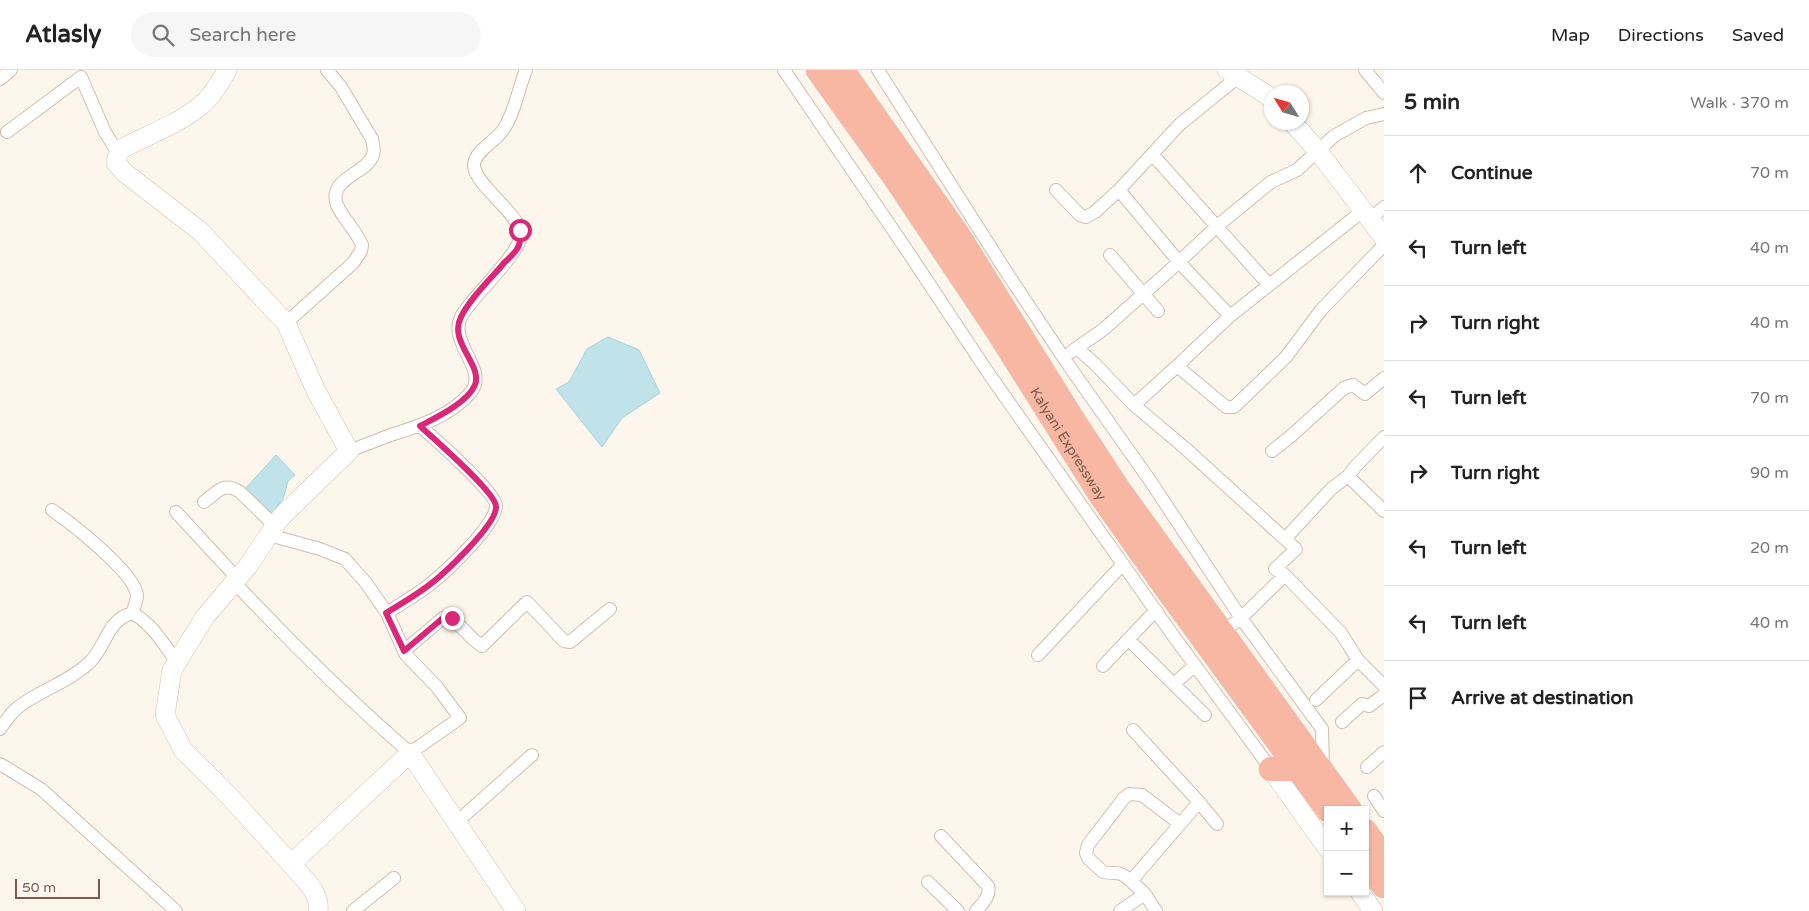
<!DOCTYPE html>
<meta charset="utf-8">
<style>
:root{--surface:#fff;--page:#f6f6f6;--text:#222;--muted:#767676;--line:#e0e0e0}
body{margin:0;font-family:"Varela Round",sans-serif;background:var(--page);color:var(--text)}
.controls{position:absolute;right:15px;bottom:15px;display:grid;overflow:hidden;border-radius:0px;box-shadow:0 1px 4px #0004}
.controls button{width:45px;height:45px;display:grid;place-items:center;padding:0;border:0;border-bottom:1px solid var(--line);background:var(--surface);color:var(--text);font:25px sans-serif}
.compass{position:absolute;left:1264px;top:15px;width:45px;height:45px;border-radius:50%;background:var(--surface);box-shadow:0 1px 4px #0004;rotate:307deg}
.scale{position:absolute;left:15px;bottom:12px;width:85px;box-sizing:border-box;padding-left:5px;border:2px solid #7a5c4d;border-top:0;font-size:14px;line-height:18px;white-space:nowrap;color:#7a5c4d;-webkit-text-stroke:4px #fffaf3;paint-order:stroke}
.stop{position:absolute;width:15px;height:15px;margin:-11px;border:4px solid #db2777;border-radius:50%;background:#fff}
.stop.end{background:#db2777;border-color:#fff;box-shadow:0 1px 5px #0008}
.list{margin:0;padding:0;list-style:none}
h2{display:flex;justify-content:space-between;align-items:center;height:65px;margin:0;padding:0 20px;font-size:21px}
h2 small{font-size:16px;font-weight:400;color:var(--muted)}
.list li{display:grid;grid-template-columns:32px 1fr auto;gap:15px;align-items:center;box-sizing:border-box;height:75px;padding:0 20px;border-top:1px solid var(--line)}
.list b{display:block;font-size:19px;white-space:nowrap}
.list em{font-size:16px;font-style:normal;color:var(--muted)}
.icon{flex:none;width:28px;height:28px;fill:none;stroke:currentColor;stroke-width:2;stroke-linecap:round;stroke-linejoin:round}
.map{position:relative;flex:none;width:1384px;height:841px;overflow:hidden}
header{display:flex;align-items:center;gap:30px;box-sizing:border-box;height:70px;padding:0 25px;background:var(--surface);border-bottom:1px solid var(--line)}
header strong{font-size:24px}
nav{display:flex;gap:28px;margin-inline-start:auto;font-size:18px}
.search{width:350px;height:45px;background:var(--page);display:flex;align-items:center;gap:12px;box-sizing:border-box;padding:0 18px;border-radius:28px;color:var(--muted);font-size:19px}
main{display:flex}
aside{flex:1;background:var(--surface)}
.map>svg:first-child{display:block}
.water{fill:#bfe3e8;stroke:#a5d3da}
.lines{fill:none;stroke-linecap:round;stroke-linejoin:round}
.street-casing{stroke:#d1beb0;stroke-width:14}
.secondary-casing{stroke:#d6c0b0;stroke-width:20}
.highway-casing{stroke:#dad1cd;stroke-width:25}
.street{stroke:#fff;stroke-width:12}
.secondary{stroke:#fff;stroke-width:19}
.highway{stroke:#f7b7a3;stroke-width:24}
.route{stroke:#db2777;stroke-width:6}
.labels{text-anchor:middle;dominant-baseline:central;stroke-width:4.5;stroke-linejoin:round;paint-order:stroke}
.street-label{font-size:14px;fill:#7a5c4d;stroke:#fffaf3}
</style>
<header>
<strong>Atlasly</strong>
<div class="search"><svg class="icon" aria-label="search" viewBox="0 0 24 24"><circle cx="10" cy="10" r="6"/><path d="M15 15l6 6"/></svg>Search here</div>
<nav><a>Map</a><a>Directions</a><a>Saved</a></nav>
</header>
<main>
<div class="map">
<svg width="1384" height="841" viewBox="0 0 1384 841">
<rect width="100%" height="100%" fill="#fdf6ec"/>
<path class="water" d="M 608,267 L 639,280 L 660,323 L 622,348 L 602,377 L 556,319 L 569,312 L 587,279 Z
M 276,385 L 295,405 L 288,411 L 283,429 L 271,444 L 245,419 Z"/>
<g class="lines">
<g class="street-casing">
<path id="street" d="M 784,0 L 904,176 L 989,304 L 1172,564 L 1271,699
M 878,0 L 1007,203 L 1067,293 L 1151,412 L 1241,548 L 1322,659 L 1323,699
M 1365,0 L 1384,23
M 0,9 L 11,0
M 7,62 L 81,7 L 105,62 L 118,83
M 1152,84 L 1269,215
M 1056,120 L 1080,145 L 1086,147 L 1095,142 L 1119,120 L 1179,192 L 1230,246
M 1119,120 L 1179,55 L 1238,7
M 1370,149 L 1384,137
M 1110,185 L 1158,241
M 286,253 L 353,193 L 361,181 L 362,175 C 356,160 343,149 337,135 C 327,108 367,104 373,85 C 375,79 373,74 372,69 L 341,17 L 327,0
M 1078,279 L 1095,294 L 1134,335 L 1185,378 L 1285,469 L 1331,419 L 1348,406 L 1384,441
M 1071,282 L 1104,259 L 1179,192 L 1217,156 L 1271,112 L 1297,100 L 1334,66 L 1366,48 L 1384,44
M 1177,296 L 1230,246 L 1364,140
M 1134,335 L 1177,296 L 1226,337 L 1234,337 L 1286,287 L 1321,240 L 1384,175
M 349,381 C 362,376 375,371 388,366 C 418,356 450,347 471,322 C 489,300 448,273 461,247 C 471,227 524,181 521,162 C 517,142 472,112 474,94 C 476,80 496,71 503,60 C 515,43 518,19 526,0
M 1272,381 L 1291,366 L 1344,318 L 1353,315 L 1365,324 L 1384,308
M 1348,406 L 1355,397 L 1384,367
M 204,432 C 217,422 224,411 240,422 L 275,456
M 52,440 C 71,453 134,502 137,525 C 137,531 134,538 132,543
M 176,442 L 237,508 L 234,512 C 290,572 348,629 410,683 L 460,648 L 437,617 L 406,585 L 387,543 L 366,513 L 345,489 L 320,479 L 269,465
M 1285,505 L 1341,563 L 1358,590
M 387,543 C 399,535 413,527 425,518 C 441,507 498,454 496,435 C 495,422 433,367 420,356
M 1221,563 L 1241,548 L 1285,505 L 1275,499 L 1296,479 L 1285,469
M 1128,569 L 1205,645
M 404,581 L 443,548 L 448,547 L 452,548 L 474,570 L 482,576 L 527,532 L 564,571 L 570,572 L 610,539
M 1038,585 L 1123,494
M 1103,596 L 1156,540
M 1174,614 L 1195,595
M 1316,630 L 1358,590 L 1384,616
M 1342,652 L 1362,634 L 1369,636 L 1384,625
M 0,659 C 5,652 10,644 17,638 C 40,620 69,612 90,592 C 107,575 106,551 132,543 C 152,553 164,575 177,592
M 1133,660 L 1199,732 L 1217,754
M 0,694 L 41,719 L 176,841
M 1367,697 L 1384,682
M 1374,726 L 1384,741
M 457,752 L 532,685
M 941,766 L 988,816 C 991,826 982,834 976,841
M 1131,811 C 1117,799 1118,805 1103,802 L 1088,788 L 1086,783 L 1088,775 L 1124,728 L 1129,724 L 1142,725 L 1180,754
M 928,812 L 958,841
M 1145,824 L 1156,841
M 353,841 L 394,808
M 1120,841 L 1145,824 L 1131,811 L 1199,732"/>
</g>
<g class="secondary-casing">
<path id="secondary" d="M 227,0 C 220,13 211,28 199,37 C 176,55 148,65 123,78 L 118,83 L 116,93 L 125,103 L 200,161 L 286,253 L 316,321 L 349,381 L 281,447 L 248,496 L 205,547 L 172,600 L 165,645 L 183,680 L 229,726 L 291,794 L 410,683 L 516,841
M 1227,0 L 1267,25 L 1272,29
M 1292,52 L 1317,80 L 1384,168
M 1271,699 L 1328,779
M 291,794 C 302,807 321,822 318,841
M 1360,822 L 1373,841"/>
</g>
<g class="highway-casing">
<g id="highway">
<path id="s1" d="M 818,0 L 896,109 L 997,260 L 1102,427 L 1169,522 L 1328,740"/>
<path d="M 842,0 L 958,165 L 1070,345 L 1119,420 L 1350,740"/>
<path d="M 1271,699 L 1300,699"/>
<path d="M 1365,761 L 1384,788"/>
<path d="M 1365,790 L 1384,816"/>
</g>
</g>
<use href="#street" class="street"/>
<use href="#secondary" class="secondary"/>
<use href="#highway" class="highway"/>
</g>
<g class="lines">
<path class="route" d="M 452,548 L 448,546 L 443,548 L 404,581 L 386,543 C 399,535 413,527 425,518 C 441,507 498,454 496,436 C 495,422 433,368 420,356 C 437,347 467,333 475,315 C 483,295 448,272 461,247 C 471,227 490,210 504,193 C 508,189 514,184 517,179 C 521,173 521,167 520,160"/>
</g>
<g class="labels">
<g class="street-label">
<text stroke="none"><textPath href="#s1" startOffset="450">Kalyani Expressway</textPath></text>
</g>
</g>
</svg>
<div class="controls">
<button>+</button>
<button>−</button>
</div>
<svg class="compass" viewBox="-18 -18 36 36"><path d="M0-13l5 13h-10z" fill="#e53935"/><path d="M0 13l5-13h-10z" fill="#767676"/></svg>
<div class="scale">50 m</div>
<div class="stop" style="left:520px;top:160px"></div>
<div class="stop end" style="left:452px;top:548px"></div>
</div>
<aside>
<h2>5 min<small>Walk · 370 m</small></h2>
<ul class="list">
<li><svg class="icon" aria-label="ahead" viewBox="0 0 24 24"><path d="M12 20V5M6 11l6-6 6 6"/></svg><div><b>Continue</b></div><em>70 m</em></li>
<li><svg class="icon" aria-label="left" viewBox="0 0 24 24"><path d="M17 20v-9H6M10 6l-5 5 5 5"/></svg><div><b>Turn left</b></div><em>40 m</em></li>
<li><svg class="icon" aria-label="right" viewBox="0 0 24 24"><path d="M7 20v-9h11M14 6l5 5-5 5"/></svg><div><b>Turn right</b></div><em>40 m</em></li>
<li><svg class="icon" aria-label="left" viewBox="0 0 24 24"><path d="M17 20v-9H6M10 6l-5 5 5 5"/></svg><div><b>Turn left</b></div><em>70 m</em></li>
<li><svg class="icon" aria-label="right" viewBox="0 0 24 24"><path d="M7 20v-9h11M14 6l5 5-5 5"/></svg><div><b>Turn right</b></div><em>90 m</em></li>
<li><svg class="icon" aria-label="left" viewBox="0 0 24 24"><path d="M17 20v-9H6M10 6l-5 5 5 5"/></svg><div><b>Turn left</b></div><em>20 m</em></li>
<li><svg class="icon" aria-label="left" viewBox="0 0 24 24"><path d="M17 20v-9H6M10 6l-5 5 5 5"/></svg><div><b>Turn left</b></div><em>40 m</em></li>
<li><svg class="icon" aria-label="arrive" viewBox="0 0 24 24"><path d="M6 21V4h12l-3 4 3 4H6"/></svg><div><b>Arrive at destination</b></div></li>
</ul>
</aside>
</main>
